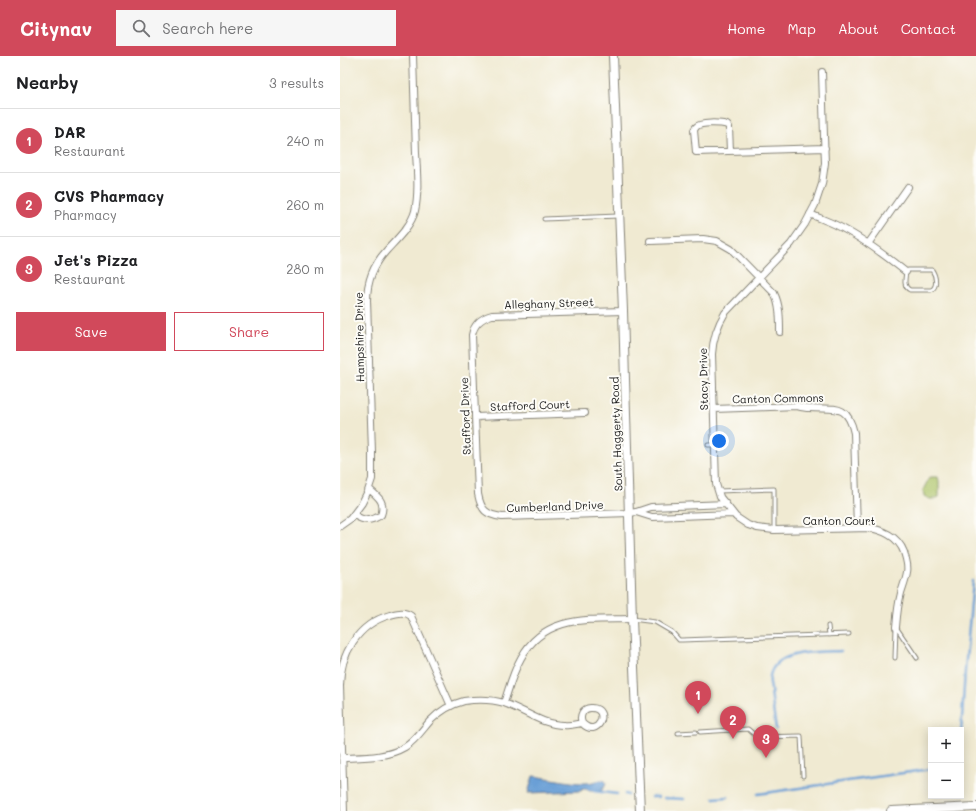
<!DOCTYPE html>
<meta charset="utf-8">
<style>
:root{--surface:#fff;--page:#f6f6f6;--text:#202124;--muted:#757577;--line:#e0e0e0;--accent:#d1495b}
body{margin:0;font-family:Mali,sans-serif;background:var(--page);color:var(--text)}
.controls{position:absolute;right:12px;bottom:12px;display:grid;overflow:hidden;border-radius:0px;box-shadow:0 2px 10px #0003}
.controls button{width:36px;height:36px;display:grid;place-items:center;padding:0;border:0;border-bottom:1px solid var(--line);background:var(--surface);color:var(--text);font:20px sans-serif}
.you{position:absolute;left:379px;top:385px;width:14px;height:14px;margin:-10px;border:3px solid #fff;border-radius:50%;background:#1a73e8;box-shadow:0 0 0 6px #1a73e833}
.badge{display:grid;place-items:center;width:26px;height:26px;border-radius:50%;background:var(--accent);color:#fff;font-size:13px;font-weight:700}
.pin{position:absolute;translate:-50% -33px;filter:drop-shadow(0 1px 2px #0008)}
.pin::after{content:'';position:absolute;top:21px;width:14px;height:12px;background:inherit;clip-path:polygon(0 0,100% 0,50% 100%)}
.list{margin:0;padding:0;list-style:none}
h2{display:flex;justify-content:space-between;align-items:center;height:52px;margin:0;padding:0 16px;font-size:17px}
h2 small{font-size:13px;font-weight:400;color:var(--muted)}
.list li{display:grid;grid-template-columns:26px 1fr auto;gap:12px;align-items:center;box-sizing:border-box;height:64px;padding:0 16px;border-top:1px solid var(--line)}
.list b{display:block;font-size:15px;white-space:nowrap}
.list p{margin:0;font-size:13px;white-space:nowrap;color:var(--muted)}
.list em{font-size:13px;font-style:normal;color:var(--muted)}
.actions{display:flex;gap:8px;padding:12px 16px}
.actions a{flex:1;padding:9px 0;border:1px solid var(--accent);border-radius:0px;text-align:center;font-size:14px;color:var(--accent)}
.actions .main{background:var(--accent);color:#fff}
.icon{flex:none;width:22px;height:22px;fill:none;stroke:currentColor;stroke-width:2;stroke-linecap:round;stroke-linejoin:round}
.map{position:relative;flex:none;width:636px;height:755px;overflow:hidden}
header{display:flex;align-items:center;gap:24px;box-sizing:border-box;height:56px;padding:0 20px;background:var(--accent);color:#fff}
header strong{font-size:19px}
nav{display:flex;gap:22px;margin-inline-start:auto;font-size:14px}
.search{width:280px;height:36px;background:var(--page);display:flex;align-items:center;gap:10px;box-sizing:border-box;padding:0 14px;border-radius:0px;color:var(--muted);font-size:15px}
main{display:flex}
aside{flex:1;background:var(--surface)}
.map>svg:first-child{display:block}
.green{fill:#adc469;stroke:#647042}
.water{fill:#699fd6;stroke:#425e79}
.lines{fill:none;stroke-linecap:round;stroke-linejoin:round}
.stream{stroke:#699fd6;stroke-width:2.5}
.lane-casing{stroke:#868377;stroke-width:5}
.street-casing{stroke:#868377;stroke-width:8}
.secondary-casing{stroke:#868377;stroke-width:10}
.lane{stroke:#fff;stroke-width:3}
.street{stroke:#fff;stroke-width:6}
.secondary{stroke:#fff;stroke-width:8}
.labels{text-anchor:middle;dominant-baseline:central;stroke-width:4;stroke-linejoin:round;paint-order:stroke}
.street-label{font-size:11px;fill:#1c1c1c;stroke:#fdfcf7}
</style>
<header>
<strong>Citynav</strong>
<div class="search"><svg class="icon" aria-label="search" viewBox="0 0 24 24"><circle cx="10" cy="10" r="6"/><path d="M15 15l6 6"/></svg>Search here</div>
<nav><a>Home</a><a>Map</a><a>About</a><a>Contact</a></nav>
</header>
<main>
<aside>
<h2>Nearby<small>3 results</small></h2>
<ul class="list">
<li><span class="badge">1</span><div><b>DAR</b><p>Restaurant</p></div><em>240 m</em></li>
<li><span class="badge">2</span><div><b>CVS Pharmacy</b><p>Pharmacy</p></div><em>260 m</em></li>
<li><span class="badge">3</span><div><b>Jet's Pizza</b><p>Restaurant</p></div><em>280 m</em></li>
</ul>
<div class="actions"><a class="main">Save</a><a>Share</a></div>
</aside>
<div class="map">
<svg width="636" height="755" viewBox="0 0 636 755">
<rect width="100%" height="100%" fill="#fdfcf7"/>
<filter id="ink" filterUnits="userSpaceOnUse"><feTurbulence type="fractalNoise" baseFrequency=".025" numOctaves="2"/><feDisplacementMap in="SourceGraphic" scale="8" xChannelSelector="R" yChannelSelector="G"/><feConvolveMatrix kernelMatrix="1 2 1 2 8 2 1 2 1" color-interpolation-filters="sRGB"/></filter>
<filter id="wash" filterUnits="userSpaceOnUse"><feTurbulence type="fractalNoise" baseFrequency=".012" numOctaves="4" result="noise"/><feDisplacementMap in="SourceGraphic" scale="16" xChannelSelector="R" yChannelSelector="G"/><feGaussianBlur stdDeviation="0.9" result="paint"/><feColorMatrix in="noise" values="0 0 0 0 0 0 0 0 0 0 0 0 0 0 0 0 0 1.4 0 .05"/><feComposite in="paint" operator="in"/></filter>
<g filter="url(#wash)">
<rect width="100%" height="100%" fill="#f0ead2"/>
<path class="green" d="M 591,421 L 598,421 L 599,425 L 599,441 C 592,444 591,444 584,440 L 583,434 L 589,422 Z"/>
<path class="water" d="M 193,720 C 211,722 228,727 246,727 C 252,727 258,724 264,724 L 266,726 L 265,730 L 261,735 L 250,735 L 246,733 L 243,733 L 241,735 L 188,737 Z"/>
<g class="lines">
<path class="stream" d="M 436,673 C 434,659 432,646 431,633 C 430,628 429,624 430,620 C 435,593 480,596 501,595
M 621,677 L 625,615 L 633,525
M 254,735 L 277,738
M 285,738 L 288,739
M 418,738 L 591,713
M 311,741 L 318,741
M 324,742 L 344,743
M 374,742 L 388,741"/>
</g>
</g>
<g filter="url(#ink)">
<g class="lines">
<g class="lane-casing">
<path id="lane" d="M 204,163 L 278,160
M 568,214 L 592,214 C 596,220 598,231 591,234 L 570,234 C 563,231 565,223 566,216 Z
M 368,389 L 375,389
M 378,435 L 434,433 L 434,474
M 292,563 L 315,566 L 332,576 L 339,584 L 342,584 L 509,578
M 488,570 L 489,579
M 556,571 L 577,602
M 555,602 L 556,571
M 360,676 L 408,673 L 417,681 L 461,680 L 463,720
M 338,677 L 356,676"/>
</g>
<g class="street-casing">
<path id="street" d="M 482,16 L 484,80 L 485,107 L 482,128 L 475,149 L 465,168 L 451,188 L 385,257 C 377,270 373,283 372,298 L 376,428 L 380,441 L 396,461 L 408,469 L 417,472 L 434,474 L 531,472 C 549,476 562,484 566,503 C 567,507 568,512 567,516 C 566,523 563,530 561,537 C 558,548 557,559 556,571
M 390,95 L 389,71 L 387,69 C 381,67 360,66 356,71 C 355,72 355,73 354,74 L 356,96 C 399,95 442,93 485,92
M 470,158 C 479,162 488,165 496,169 C 519,180 546,200 566,216
M 310,185 L 363,183 L 377,185 L 391,193 L 434,237 C 440,249 440,263 440,276
M 528,188 L 568,131
M 283,255 L 152,259 C 141,262 134,268 132,279 L 138,438 C 141,454 146,459 162,461 L 290,457 L 296,456 L 311,451 L 386,448
M 374,353 L 457,350 C 461,351 465,352 469,352 C 494,354 507,346 514,377 L 517,472
M 135,361 L 245,357
M 296,456 L 312,461 L 393,458
M 14,459 C 24,465 30,466 41,459 C 46,446 38,441 29,433
M 0,470 L 10,463 L 22,447 L 28,435 L 32,423 L 32,396 L 27,244 C 27,225 34,208 47,194 C 57,183 71,170 75,155 C 79,136 77,116 76,97 C 75,65 74,32 73,0
M 164,647 C 169,632 173,616 181,602 C 205,558 250,564 292,563
M 2,702 C 24,701 46,702 65,691 C 76,684 82,674 90,665 C 99,656 112,648 124,645 C 137,643 151,643 164,647 C 184,654 202,669 224,669 C 230,670 236,668 242,667 C 258,684 271,653 252,652 C 243,651 239,660 242,667
M 4,755 L 0,630 C 0,598 18,568 50,559 C 58,557 64,555 71,560 L 111,650"/>
</g>
<g class="secondary-casing">
<path id="secondary" d="M 273,0 L 283,255 L 292,563 L 300,755
M 551,755 L 636,751"/>
</g>
<use href="#lane" class="lane"/>
<use href="#street" class="street"/>
<use href="#secondary" class="secondary"/>
</g>
</g>
<g class="labels">
<g class="street-label">
<text transform="translate(209 247) rotate(-2)">Alleghany Street</text>
<text transform="translate(19 281) rotate(-91)">Hampshire Drive</text>
<text transform="translate(363 323) rotate(-91)">Stacy Drive</text>
<text transform="translate(438 342) rotate(-1)">Canton Commons</text>
<text transform="translate(190 349) rotate(-2)">Stafford Court</text>
<text transform="translate(125 360) rotate(-92)">Stafford Drive</text>
<text transform="translate(276 378) rotate(-92)">South Haggerty Road</text>
<text transform="translate(215 450) rotate(-2)">Cumberland Drive</text>
<text x="499" y="464">Canton Court</text>
</g>
</g>
</svg>
<div class="controls">
<button>+</button>
<button>−</button>
</div>
<div class="you"></div>
<div class="pin badge" style="left:358px;top:658px">1</div>
<div class="pin badge" style="left:393px;top:683px">2</div>
<div class="pin badge" style="left:426px;top:702px">3</div>
</div>
</main>
